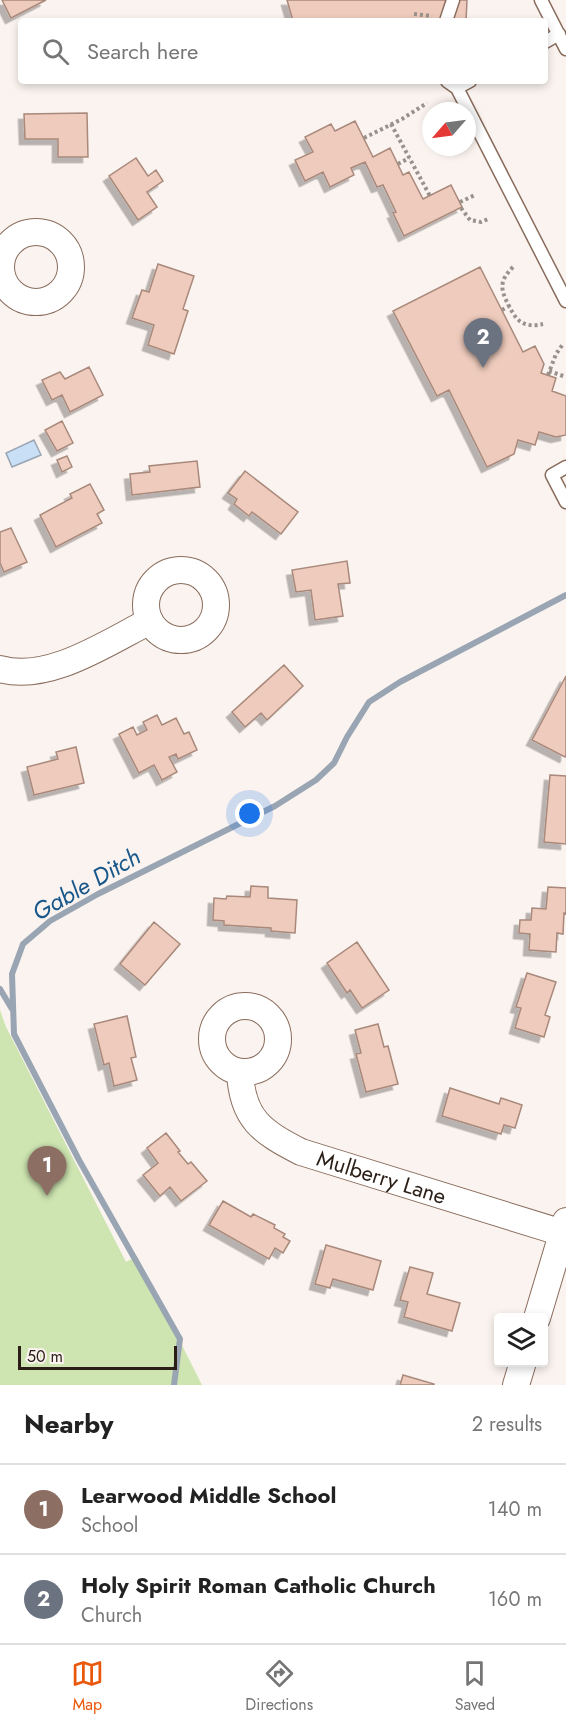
<!DOCTYPE html>
<style>
:root{--surface:#fff;--page:#f6f6f6;--text:#222;--muted:#767676;--line:#e0e0e0;--accent:#ea580c}
body{margin:0;font-family:Jost,sans-serif;background:var(--page);color:var(--text)}
.controls{position:absolute;right:18px;bottom:18px;display:grid;overflow:hidden;border-radius:6px;box-shadow:0 3px 9px #0003}
.controls button{width:54px;height:54px;display:grid;place-items:center;padding:0;border:0;border-bottom:2px solid var(--line);background:var(--surface);color:var(--text);font:30px sans-serif}
.compass{position:absolute;left:422px;top:102px;width:54px;height:54px;border-radius:50%;background:var(--surface);box-shadow:0 3px 9px #0003;rotate:242deg}
.scale{position:absolute;left:18px;bottom:15px;width:159px;box-sizing:border-box;padding-left:6px;border:3px solid #2a1e17;border-top:0;font-size:16px;line-height:21px;white-space:nowrap;color:#2a1e17;-webkit-text-stroke:4px #faf3ef;paint-order:stroke}
.you{position:absolute;left:250px;top:814px;width:21px;height:21px;margin:-15px;border:4px solid #fff;border-radius:50%;background:#1a73e8;box-shadow:0 0 0 9px #1a73e833}
.badge{display:grid;place-items:center;width:39px;height:39px;border-radius:50%;background:var(--accent);color:#fff;font-size:20px;font-weight:700}
.pin{position:absolute;translate:-50% -50px;filter:drop-shadow(0 2px 3px #0008)}
.pin::after{content:'';position:absolute;top:32px;width:21px;height:18px;background:inherit;clip-path:polygon(0 0,100% 0,50% 100%)}
.list{margin:0;padding:0;list-style:none}
h2{display:flex;justify-content:space-between;align-items:center;height:78px;margin:0;padding:0 24px;font-size:26px}
h2 small{font-size:20px;font-weight:400;color:var(--muted)}
.list li{display:grid;grid-template-columns:39px 1fr auto;gap:18px;align-items:center;box-sizing:border-box;height:90px;padding:0 24px;border-top:2px solid var(--line)}
.list b{display:block;font-size:22px;white-space:nowrap}
.list p{margin:0;font-size:20px;white-space:nowrap;color:var(--muted)}
.list em{font-size:20px;font-style:normal;color:var(--muted)}
.icon{flex:none;width:33px;height:33px;fill:none;stroke:currentColor;stroke-width:2;stroke-linecap:round;stroke-linejoin:round}
.map{position:relative;flex:none;width:566px;height:1385px;overflow:hidden}
.search{position:absolute;background:var(--surface);box-shadow:0 3px 9px #0003;left:18px;right:18px;top:18px;height:66px;display:flex;align-items:center;gap:15px;box-sizing:border-box;padding:0 21px;border-radius:6px;color:var(--muted);font-size:22px}
.sheet{height:258px;background:var(--surface)}
nav{display:flex;justify-content:space-around;align-items:center;box-sizing:border-box;height:84px;border-top:2px solid var(--line);background:var(--surface);font-size:16px;color:var(--muted)}
nav a{display:grid;justify-items:center;gap:3px}
nav .on{color:var(--accent)}
.map>svg:first-child{display:block}
.green{fill:#cee5b1}
.water{fill:#c8dff6;stroke:#99a5b3;stroke-width:1.5}
.lines{fill:none;stroke-linecap:round;stroke-linejoin:round}
.stream{stroke:#99a5b3;stroke-width:6}
.building{fill:#eecbbc;stroke:#a9897b;stroke-width:1.5;filter:url(#shadow)}
.lane-casing{stroke:#896c5c;stroke-width:15}
.street-casing{stroke:#896c5c;stroke-width:28}
.path{stroke:#9a918b;stroke-width:4;stroke-dasharray:3 3;stroke-linecap:butt}
.lane{stroke:#fff;stroke-width:12}
.street{stroke:#fff;stroke-width:26}
.labels{text-anchor:middle;dominant-baseline:central;stroke-width:4.5;stroke-linejoin:round;paint-order:stroke}
.street-label{font-size:22px;fill:#2a1e17;stroke:#faf3ef}
.water-label{font-size:24px;font-style:italic;fill:#18578a;stroke:#faf3ef}
</style>
<div class="map">
<svg width="566" height="1385" viewBox="0 0 566 1385">
<defs>
<filter id="shadow"><feDropShadow dx="-5.5" dy="5.5" stdDeviation="0" flood-color="#0004"/></filter>
</defs>
<rect width="100%" height="100%" fill="#faf3ef"/>
<path class="green" d="M 0,1010 L 6,1027 L 126,1262 L 137,1256 L 202,1385 L 0,1385 Z"/>
<path class="water" d="M 34,440 L 41,455 L 12,467 L 6,453 Z"/>
<g class="lines">
<path class="stream" d="M 0,989 L 12,1009
M 174,1385 L 180,1339 L 79,1160 L 14,1034 L 12,974 L 23,944 L 50,921 L 98,894 L 275,806 L 316,780 L 334,763 L 347,737 L 369,702 L 400,682 L 566,595"/>
</g>
<path class="building" d="M 2,0 L 46,0 L 11,18 Z
M 287,0 L 467,0 L 466,21 L 293,21 Z
M 87,113 L 88,157 L 58,157 L 58,139 L 25,139 L 24,114 Z
M 355,121 L 373,157 L 390,148 L 403,175 L 409,172 L 423,199 L 451,185 L 462,207 L 404,236 L 393,213 L 396,212 L 383,185 L 377,187 L 365,162 L 351,168 L 354,175 L 330,187 L 323,172 L 305,181 L 295,160 L 313,152 L 305,137 L 331,124 L 335,131 Z
M 136,158 L 148,176 L 156,170 L 163,181 L 147,192 L 157,207 L 138,220 L 109,176 Z
M 158,264 L 194,276 L 183,309 L 188,311 L 174,354 L 148,345 L 154,325 L 132,318 L 142,290 L 149,292 Z
M 480,267 L 523,352 L 535,346 L 544,364 L 541,373 L 556,378 L 552,391 L 566,396 L 566,435 L 556,437 L 539,432 L 535,445 L 518,440 L 514,454 L 487,467 L 449,390 L 437,396 L 393,311 Z
M 89,367 L 103,395 L 70,412 L 62,395 L 52,400 L 42,380 L 60,372 L 65,379 Z
M 62,421 L 73,443 L 57,451 L 45,430 Z
M 67,456 L 72,467 L 62,472 L 57,460 Z
M 197,461 L 200,487 L 132,495 L 130,474 L 150,472 L 149,466 Z
M 245,471 L 298,512 L 281,534 L 252,512 L 249,516 L 234,504 L 237,499 L 228,493 Z
M 90,484 L 104,510 L 97,514 L 102,523 L 56,547 L 40,515 L 72,498 L 70,494 Z
M 11,528 L 27,562 L 4,572 L 0,563 L 0,532 Z
M 347,561 L 350,583 L 338,584 L 343,616 L 315,620 L 311,590 L 296,592 L 292,570 Z
M 284,665 L 303,686 L 267,720 L 261,713 L 245,727 L 232,712 Z
M 566,676 L 566,755 L 565,757 L 532,740 Z
M 157,715 L 162,725 L 176,718 L 184,734 L 189,732 L 197,750 L 178,759 L 176,754 L 169,757 L 177,772 L 162,780 L 154,765 L 139,773 L 119,734 L 133,727 L 137,735 L 147,730 L 143,722 Z
M 76,747 L 84,783 L 34,795 L 27,767 L 58,759 L 56,752 Z
M 550,775 L 566,776 L 566,844 L 544,842 Z
M 251,886 L 268,887 L 268,898 L 297,900 L 295,933 L 271,931 L 271,928 L 224,925 L 224,921 L 213,920 L 214,898 L 226,899 L 227,896 L 250,897 Z
M 548,887 L 566,888 L 566,914 L 564,913 L 563,934 L 557,933 L 556,952 L 529,950 L 530,934 L 519,933 L 520,920 L 531,920 L 532,908 L 546,909 Z
M 154,922 L 180,944 L 145,985 L 120,964 Z
M 357,942 L 389,990 L 362,1008 L 350,990 L 347,993 L 327,963 Z
M 527,973 L 556,982 L 545,1015 L 550,1017 L 544,1037 L 515,1028 L 521,1008 L 516,1007 Z
M 127,1016 L 136,1057 L 131,1058 L 137,1080 L 114,1086 L 109,1063 L 104,1065 L 94,1024 Z
M 378,1024 L 384,1047 L 388,1046 L 398,1084 L 366,1092 L 356,1054 L 361,1053 L 355,1030 Z
M 450,1088 L 499,1104 L 501,1098 L 522,1105 L 515,1128 L 504,1125 L 501,1134 L 442,1116 Z
M 166,1133 L 180,1151 L 178,1152 L 188,1164 L 191,1162 L 207,1181 L 181,1201 L 170,1187 L 160,1196 L 143,1175 L 158,1163 L 147,1148 Z
M 223,1201 L 251,1217 L 253,1214 L 275,1225 L 274,1228 L 285,1234 L 283,1237 L 290,1241 L 283,1253 L 275,1248 L 269,1259 L 209,1225 Z
M 326,1245 L 381,1261 L 373,1290 L 333,1279 L 330,1288 L 315,1284 Z
M 410,1267 L 433,1273 L 427,1294 L 460,1303 L 452,1331 L 404,1317 L 408,1302 L 400,1300 Z
M 403,1375 L 434,1384 L 434,1385 L 400,1385 Z"/>
<g class="lines">
<g class="lane-casing">
<path id="lane" d="M 541,0 L 566,49
M 446,21 L 453,0
M 545,42 L 559,34
M 447,81 L 457,88 L 566,301
M 457,88 L 470,81
M 566,467 L 552,475 L 566,502"/>
</g>
<g class="street-casing">
<g id="street">
<circle cx="36" cy="267" r="35"/>
<circle cx="181" cy="605" r="35"/>
<path d="M 0,669 C 49,683 108,642 150,621"/>
<circle cx="245" cy="1039" r="33"/>
<path id="s1" d="M 240,1072 C 242,1119 262,1132 301,1152 L 566,1234"/>
<path d="M 537,1318 L 566,1221"/>
<path d="M 516,1385 L 523,1362"/>
</g>
</g>
<path class="path" d="M 414,14 L 432,16
M 412,81 L 417,83
M 391,124 L 430,196
M 364,138 L 402,119 L 427,103
M 398,164 L 409,158
M 460,202 L 475,195
M 461,208 L 470,220 L 481,222 L 488,219
M 513,267 C 499,281 500,289 509,306 C 517,322 524,328 543,324
M 502,310 L 509,306
M 549,371 L 566,377
M 548,375 L 556,354 L 563,344"/>
<use href="#lane" class="lane"/>
<use href="#street" class="street"/>
</g>
<g class="labels">
<g class="street-label">
<text stroke="none"><textPath href="#s1" startOffset="192">Mulberry Lane</textPath></text>
</g>
<g class="water-label">
<text transform="translate(86 884) rotate(-30)">Gable Ditch</text>
</g>
</g>
</svg>
<div class="controls">
<button><svg class="icon" aria-label="layers" viewBox="0 0 24 24"><path d="M12 4l9 5-9 5-9-5zM3 14l9 5 9-5"/></svg></button>
</div>
<svg class="compass" viewBox="-18 -18 36 36"><path d="M0-13l5 13h-10z" fill="#e53935"/><path d="M0 13l5-13h-10z" fill="#767676"/></svg>
<div class="scale">50 m</div>
<div class="you"></div>
<div class="pin badge" style="left:47px;top:1196px;background:#8d6e63">1</div>
<div class="pin badge" style="left:483px;top:368px;background:#6b7280">2</div>
<div class="search"><svg class="icon" aria-label="search" viewBox="0 0 24 24"><circle cx="10" cy="10" r="6"/><path d="M15 15l6 6"/></svg>Search here</div>
</div>
<section class="sheet">
<h2>Nearby<small>2 results</small></h2>
<ul class="list">
<li><span class="badge" style="background:#8d6e63">1</span><div><b>Learwood Middle School</b><p>School</p></div><em>140 m</em></li>
<li><span class="badge" style="background:#6b7280">2</span><div><b>Holy Spirit Roman Catholic Church</b><p>Church</p></div><em>160 m</em></li>
</ul>
</section>
<nav>
<a class="on"><svg class="icon" aria-label="map" viewBox="0 0 24 24"><path d="M3 6l6-2 6 2 6-2v14l-6 2-6-2-6 2zM9 4v14M15 6v14"/></svg>Map</a>
<a><svg class="icon" aria-label="directions" viewBox="0 0 24 24"><path d="M12 3l9 9-9 9-9-9zM9 14v-3h6M13 9l2 2-2 2"/></svg>Directions</a>
<a><svg class="icon" aria-label="saved" viewBox="0 0 24 24"><path d="M7 4h10v16l-5-4-5 4z"/></svg>Saved</a>
</nav>
